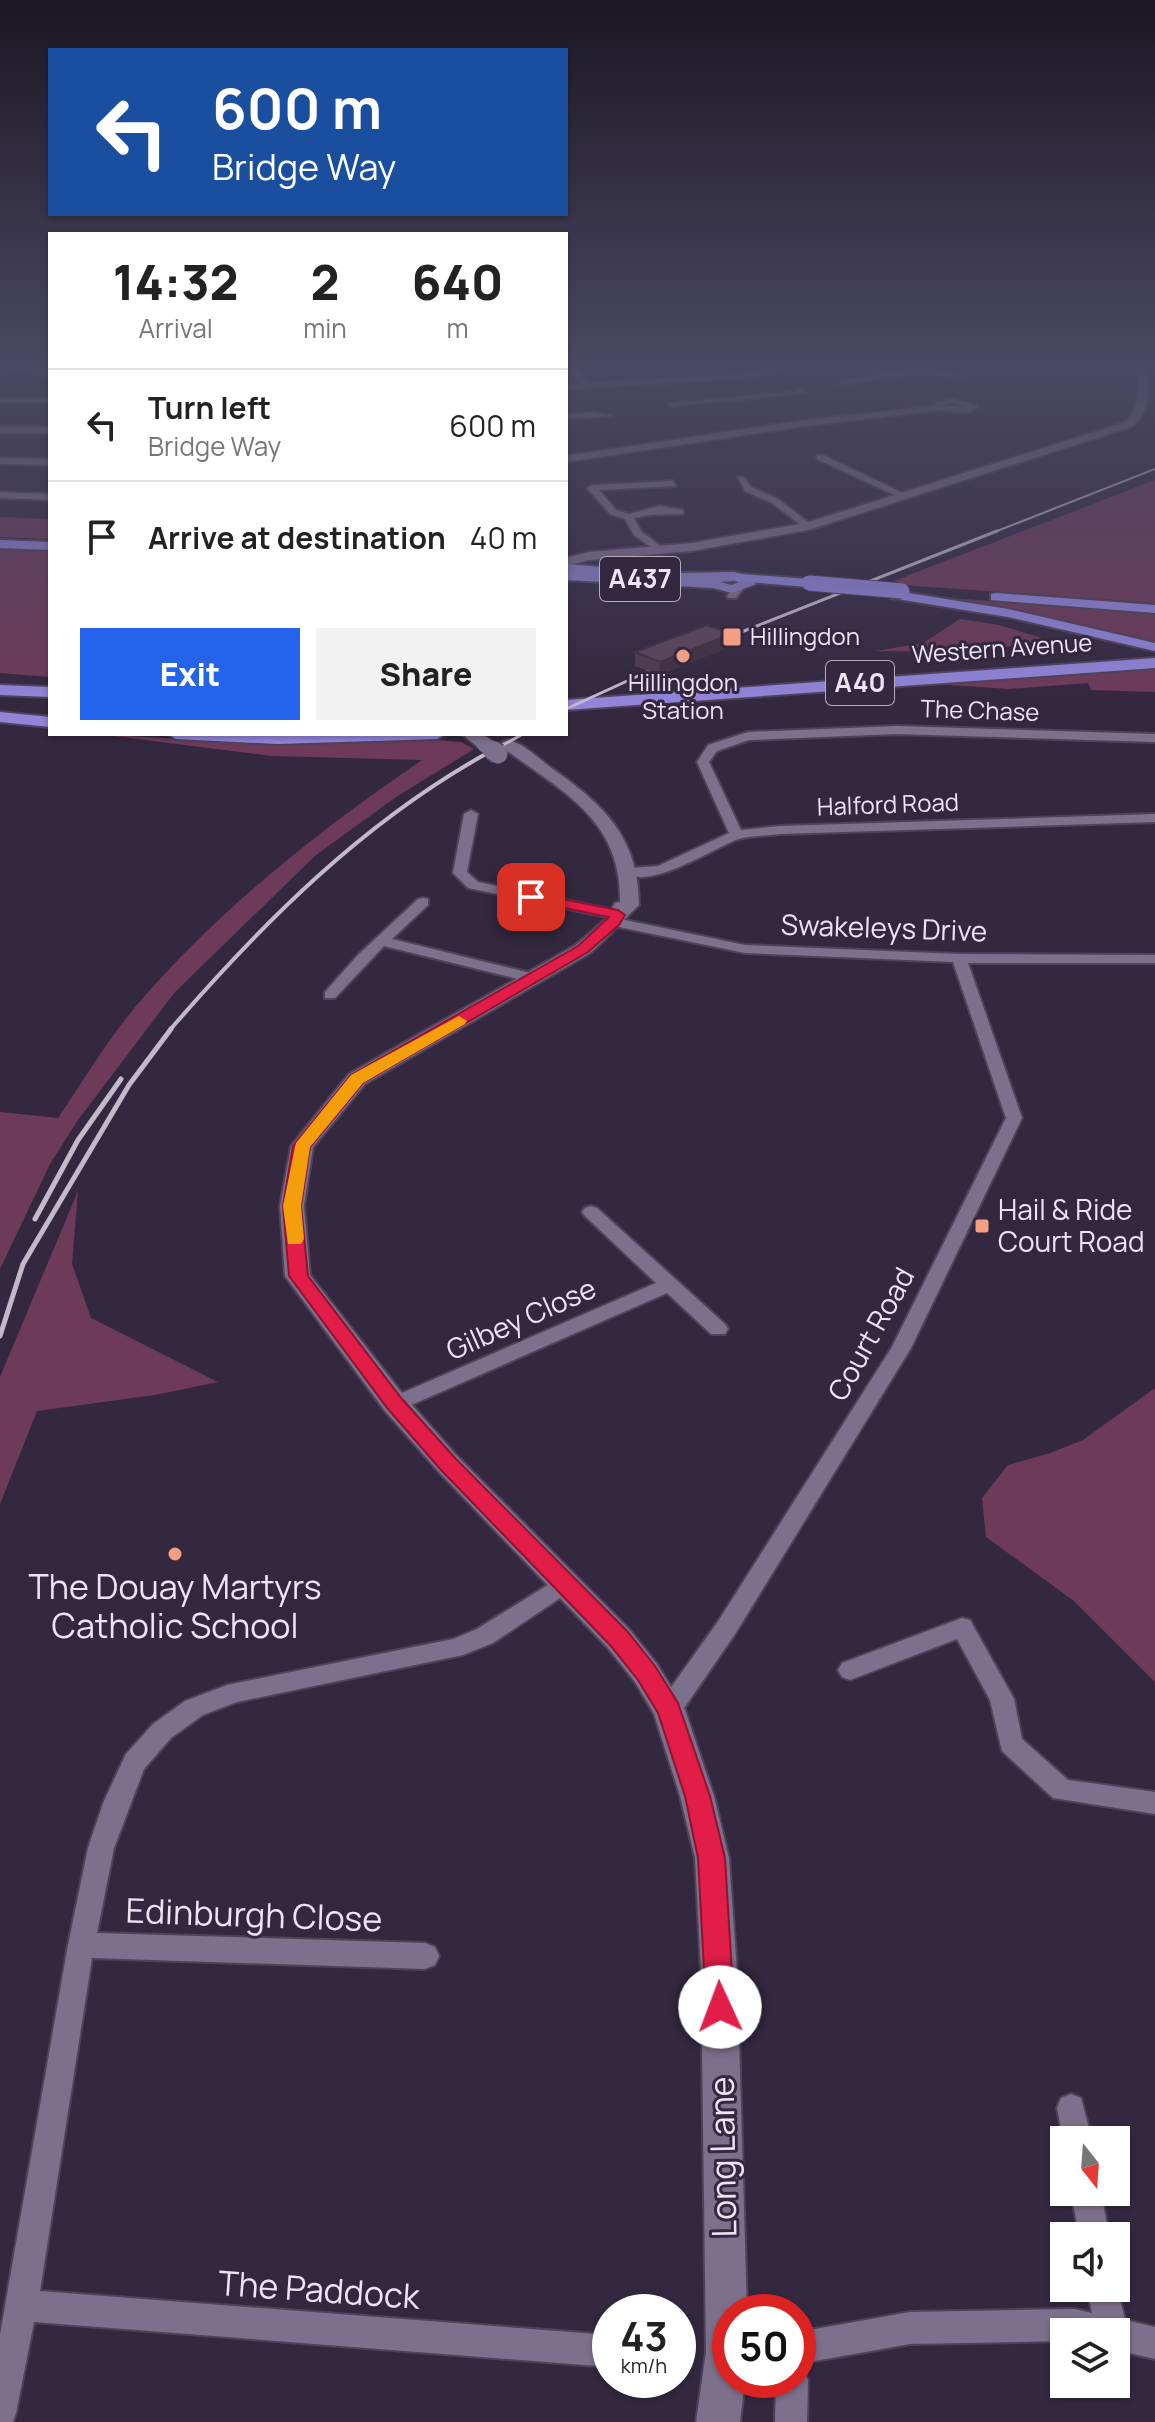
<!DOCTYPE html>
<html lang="en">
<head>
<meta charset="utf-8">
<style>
	:root { --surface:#fff; --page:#f2f2f2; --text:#222; --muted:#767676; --line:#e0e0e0; --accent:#2563eb }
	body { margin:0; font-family:Manrope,sans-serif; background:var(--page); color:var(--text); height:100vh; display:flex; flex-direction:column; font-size:30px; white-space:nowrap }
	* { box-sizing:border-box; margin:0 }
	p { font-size:26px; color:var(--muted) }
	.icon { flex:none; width:44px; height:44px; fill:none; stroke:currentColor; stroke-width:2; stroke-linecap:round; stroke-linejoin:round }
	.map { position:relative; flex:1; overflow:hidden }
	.side { position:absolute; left:48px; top:232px; width:520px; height:504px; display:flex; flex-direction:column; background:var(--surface); border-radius:0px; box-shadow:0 2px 6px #0004 }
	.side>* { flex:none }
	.banner { position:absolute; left:48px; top:48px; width:520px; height:168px; border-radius:0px; box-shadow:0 2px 6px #0004; background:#1a4fa0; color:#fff; overflow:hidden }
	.needle { width:52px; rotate:163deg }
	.buttons { position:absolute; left:1050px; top:2126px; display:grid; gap:16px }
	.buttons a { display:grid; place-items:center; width:80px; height:80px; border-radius:0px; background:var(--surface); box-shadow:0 2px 6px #0004; font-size:40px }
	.speed { position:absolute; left:592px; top:2294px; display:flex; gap:16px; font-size:40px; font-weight:700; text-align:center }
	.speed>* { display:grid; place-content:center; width:104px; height:104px; border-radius:50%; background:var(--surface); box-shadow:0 2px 6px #0004; line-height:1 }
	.speed small { font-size:20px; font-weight:400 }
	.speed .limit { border:12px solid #d22; background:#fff; color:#111 }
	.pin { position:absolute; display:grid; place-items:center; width:68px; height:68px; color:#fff; margin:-34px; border-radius:16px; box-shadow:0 4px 12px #0006 }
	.me { position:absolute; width:88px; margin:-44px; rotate:358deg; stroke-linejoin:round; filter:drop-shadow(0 0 6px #0008) }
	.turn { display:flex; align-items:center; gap:28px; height:168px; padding:0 32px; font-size:36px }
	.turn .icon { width:104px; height:104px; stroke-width:2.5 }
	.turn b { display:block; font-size:56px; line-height:68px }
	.eta { display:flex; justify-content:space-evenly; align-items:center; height:136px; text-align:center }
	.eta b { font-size:48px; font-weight:800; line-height:56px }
	.cta { display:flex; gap:16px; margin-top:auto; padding:16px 32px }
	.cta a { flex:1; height:92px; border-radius:0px; background:var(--accent); color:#fff; font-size:32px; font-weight:800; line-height:92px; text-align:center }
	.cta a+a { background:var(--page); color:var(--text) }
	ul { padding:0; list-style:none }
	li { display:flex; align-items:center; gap:24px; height:112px; padding:0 32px; border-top:2px solid var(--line) }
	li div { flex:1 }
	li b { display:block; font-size:30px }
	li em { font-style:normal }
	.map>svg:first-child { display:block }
	.green { fill:#6e3a5a }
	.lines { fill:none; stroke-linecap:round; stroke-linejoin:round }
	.minor-casing { stroke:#4e4358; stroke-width:4 }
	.tertiary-casing { stroke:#4e4358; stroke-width:4 }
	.secondary-casing { stroke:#4e4358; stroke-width:4 }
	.primary-casing { stroke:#4e4358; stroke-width:4 }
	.trunk-casing { stroke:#4e4358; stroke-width:4 }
	.minor { fill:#7d708c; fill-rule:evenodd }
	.tertiary { fill:#7d708c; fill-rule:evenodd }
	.secondary { fill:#7d708c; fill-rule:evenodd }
	.primary { fill:#8c7fc6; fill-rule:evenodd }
	.trunk { fill:#9184d9; fill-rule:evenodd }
	.rail-far3 { stroke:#c2bacb; stroke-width:2 }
	.rail-far2 { stroke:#c2bacb; stroke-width:3 }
	.rail-far1 { stroke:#c2bacb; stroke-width:4 }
	.rail { stroke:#c2bacb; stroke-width:5 }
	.secondary-bridge-far1-casing { stroke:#4e4358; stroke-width:17; stroke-linecap:butt }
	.secondary-bridge-casing { stroke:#4e4358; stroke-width:22; stroke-linecap:butt }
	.trunk-bridge-casing { stroke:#4e4358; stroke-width:17; stroke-linecap:butt }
	.secondary-bridge-far1 { stroke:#7d708c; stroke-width:15 }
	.secondary-bridge { stroke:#7d708c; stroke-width:19 }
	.trunk-bridge { stroke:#9184d9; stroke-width:15 }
	.wall { fill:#4f3c50 }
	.shaded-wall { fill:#403141 }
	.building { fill:#5c465d; stroke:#403141; stroke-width:2 }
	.route { fill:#e11d48; stroke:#92132f; stroke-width:2 }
	.slow { fill:#f59e0b }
	.poi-dot { fill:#f39f82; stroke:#342840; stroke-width:3 }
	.labels { text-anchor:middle; stroke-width:6; stroke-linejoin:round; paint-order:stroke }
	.far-poi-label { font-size:24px; fill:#ece5f5; stroke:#342840; text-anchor:start }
	.far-street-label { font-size:24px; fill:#ece5f5; stroke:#342840 }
	.shield { fill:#342840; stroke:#b5acbf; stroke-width:2 }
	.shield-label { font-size:26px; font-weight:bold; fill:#ece5f5 }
	.street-label { font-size:28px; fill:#ece5f5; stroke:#342840 }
	.poi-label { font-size:28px; fill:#ece5f5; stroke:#342840; text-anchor:start }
	.near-poi-label { font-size:34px; fill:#ece5f5; stroke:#342840 }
	.near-street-label { font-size:34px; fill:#ece5f5; stroke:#342840 }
</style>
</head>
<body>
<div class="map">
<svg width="1155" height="2422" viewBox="0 0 1155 2422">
	<rect width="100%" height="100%" fill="#342840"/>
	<!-- green -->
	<g class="green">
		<path d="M 1155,480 L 1155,603 L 888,584 L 909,575 Z"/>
		<path d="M 0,517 L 50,519 L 50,539 L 0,537 Z"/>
		<path d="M 0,547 L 50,549 L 50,677 L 0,673 Z"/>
		<path d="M 949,598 L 1155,613 L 1155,642 Z"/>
		<path d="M 960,619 L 999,625 L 1045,639 C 989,653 932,652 875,651 L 923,643 Z"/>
		<path d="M 1155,667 L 1155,692 L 1091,690 L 1088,683 L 1008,689 L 920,683 Z"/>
		<path d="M 98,734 L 275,745 L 438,740 L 461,742 L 474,749 L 396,797 L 316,855 L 175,992 L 78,1120 L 50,1164 L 0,1269 L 0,1112 L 58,1118 C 85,1078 111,1034 143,998 C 224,905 320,830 422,760 L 272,756 Z"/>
		<path d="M 78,1191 L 72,1264 L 91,1318 L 218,1382 L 155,1395 L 37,1411 L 0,1504 L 0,1377 Z"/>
		<path d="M 1155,1388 L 1155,1682 L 1074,1601 L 986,1537 L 982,1498 L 1008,1465 L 1050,1453 L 1083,1440 Z"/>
	</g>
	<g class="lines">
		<defs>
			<g id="minor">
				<path d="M 566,361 L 571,361 L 588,383 L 745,374 C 763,370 782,361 800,361 L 775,373 L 745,378 L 566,389 L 566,385 L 580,384 Z"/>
				<path d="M 862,361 L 871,361 L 889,373 L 916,369 L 969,376 L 965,378 L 916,373 L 839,385 L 842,381 L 881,374 Z"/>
				<path d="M 1029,361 L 1037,361 L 1038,363 L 1034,365 Z"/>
				<path d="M 0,363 L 50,372 L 50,376 L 0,367 Z"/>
				<path d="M 797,388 L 803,388 L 807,393 L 671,406 L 667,404 L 797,391 Z"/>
				<rect x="0" y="398" width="50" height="4"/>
				<path d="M 954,399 L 978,406 L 968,413 L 941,410 L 798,427 L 566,462 L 566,456 L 798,421 L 936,406 L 936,402 ZM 954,403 L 968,407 L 944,405 Z"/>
				<path d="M 594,412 L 612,416 L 566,419 L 566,415 Z"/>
				<rect x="0" y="427" width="50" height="6"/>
				<path d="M 817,455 L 823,455 L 911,497 L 903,499 L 817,459 Z"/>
				<path d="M 0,458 L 50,459 L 50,465 L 0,464 Z"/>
				<path d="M 738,477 L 744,477 L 751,487 L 778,499 L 813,526 L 805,528 L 772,503 L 745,491 Z"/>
				<path d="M 673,481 L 676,486 L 599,490 L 616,510 L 629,514 L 660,506 L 683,510 L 683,514 C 663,515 655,513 634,518 L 641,531 L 664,549 L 664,553 L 660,554 L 634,535 L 625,519 L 610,514 L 587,488 L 592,485 Z"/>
				<path d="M 0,492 L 50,494 L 50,500 L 0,498 Z"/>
				<path d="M 734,587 L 743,589 L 736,598 L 728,598 L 727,596 Z"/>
				<path d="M 897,726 L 1155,734 L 1155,742 L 897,734 L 749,740 L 717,751 L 709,762 L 741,830 L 780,826 L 1155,814 L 1155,822 L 780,834 C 766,836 749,835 736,840 C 710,850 649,891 624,872 L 631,868 L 658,866 L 729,833 L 697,762 L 708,745 L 748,732 Z"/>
				<path d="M 471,810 L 478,814 L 467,872 L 478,882 L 623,912 L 625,915 L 620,919 L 745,945 L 959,954 L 1155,955 L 1155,963 L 968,963 L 1022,1118 L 911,1348 L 735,1634 L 678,1717 L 669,1720 L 660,1717 L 657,1710 L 660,1703 L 719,1620 L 892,1347 L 1006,1118 L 953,962 L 745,953 L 609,925 L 607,922 L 612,918 L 468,888 L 453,873 L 464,814 Z"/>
				<path d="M 423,898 L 428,899 L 428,905 L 392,939 L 539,975 L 539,981 L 534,983 L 384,946 L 335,998 L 325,998 L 325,992 L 358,955 L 418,899 Z"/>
				<path d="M 591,1206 L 597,1208 L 725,1324 L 728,1329 L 725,1334 L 711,1334 L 667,1293 L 402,1409 L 388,1409 L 385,1404 L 388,1399 L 656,1283 L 585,1216 L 582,1212 L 585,1208 Z"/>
				<path d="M 567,1573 L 575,1576 L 578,1582 L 575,1588 L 493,1643 L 463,1655 L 237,1702 L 203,1715 L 171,1738 L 144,1769 L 114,1848 L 97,1933 L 425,1943 L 435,1947 L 439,1956 L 435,1965 L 425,1969 L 92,1958 L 40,2291 L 610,2335 L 610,2367 L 34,2322 L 16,2413 L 13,2422 L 0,2422 L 0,2335 L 68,1945 L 88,1848 L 104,1801 L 126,1754 L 153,1724 L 185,1701 L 227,1685 L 453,1639 L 477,1629 Z"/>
				<path d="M 962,1618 L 970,1620 L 1014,1699 L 1022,1739 L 1068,1780 L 1155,1792 L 1155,1814 L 1053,1798 L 1002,1751 L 990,1700 L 957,1639 L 850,1680 L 842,1677 L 838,1670 L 842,1663 Z"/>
				<path d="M 1071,2094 L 1081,2098 L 1092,2140 L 1064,2140 L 1064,2144 L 1057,2108 L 1061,2098 Z"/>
				<path d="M 1071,2192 L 1101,2192 L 1109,2236 L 1079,2236 Z"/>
				<path d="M 1116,2282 L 1125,2320 L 1155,2327 L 1155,2359 L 1116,2350 L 1116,2332 L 1064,2332 L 1064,2341 L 910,2344 L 798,2364 L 798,2332 L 910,2312 L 1074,2309 L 1092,2313 L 1087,2288 L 1116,2288 Z"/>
				<path d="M 798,2366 L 803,2369 L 808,2380 L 807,2422 L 775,2422 L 776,2380 L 798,2380 Z"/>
			</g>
			<path id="tertiary" d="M 1138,361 L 1148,361 C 1145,387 1155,409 1131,427 L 808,530 L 692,551 L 589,560 L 566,566 L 566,558 L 589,552 L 692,543 L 806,523 L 1123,423 C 1145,407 1135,385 1138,361 Z"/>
			<g id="secondary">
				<path d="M 462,734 L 481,734 L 492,744 L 490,747 L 478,747 Z"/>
				<path d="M 509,740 C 524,744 538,758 550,767 C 603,804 639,837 639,905 C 623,920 608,938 590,953 L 365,1084 L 313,1147 L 304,1206 L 310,1275 L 405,1397 L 458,1457 L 629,1629 L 657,1664 L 685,1710 L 714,1796 L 729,1858 L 737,1971 L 747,2312 L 730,2312 L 730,2380 L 745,2380 L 740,2422 L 696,2422 L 706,2352 L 701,1971 L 695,1858 L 680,1796 L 654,1714 L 635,1682 L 607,1647 L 438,1471 L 385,1411 L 285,1276 L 280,1206 L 291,1146 L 349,1074 L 576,945 L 606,919 L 615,903 L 620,902 C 622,820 562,791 503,748 L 501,745 L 503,742 Z"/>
			</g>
			<path id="primary" d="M 566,564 L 678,573 L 734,572 L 747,575 L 756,584 L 732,593 L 713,588 L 566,580 ZM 734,581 L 739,582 L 732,585 L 720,582 Z"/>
			<g id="trunk">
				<path d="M 0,540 L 50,542 L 50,550 L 0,548 Z"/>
				<path d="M 741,574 L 809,579 L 816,583 L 809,587 L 736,581 L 734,578 Z"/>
				<path d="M 896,591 L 1008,609 L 1155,643 L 1155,651 L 1008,617 L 891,598 L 891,592 Z"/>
				<path d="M 996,593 L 1155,605 L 1155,613 L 991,600 L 991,594 Z"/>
				<path d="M 1155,658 L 1155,668 L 566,710 L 566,700 Z"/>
				<path d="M 0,685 L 50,687 L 50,697 L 0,695 Z"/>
				<path d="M 0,712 L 50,717 L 50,727 L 0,722 Z"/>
				<path d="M 168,734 L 445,734 L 437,739 L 277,744 L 176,739 Z"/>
			</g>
		</defs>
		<!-- minor casing -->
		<use href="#minor" class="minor-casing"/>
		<!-- tertiary casing -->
		<use href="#tertiary" class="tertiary-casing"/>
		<!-- secondary casing -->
		<use href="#secondary" class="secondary-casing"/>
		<!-- primary casing -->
		<use href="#primary" class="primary-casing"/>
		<!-- trunk casing -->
		<use href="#trunk" class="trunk-casing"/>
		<!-- minor -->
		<use href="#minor" class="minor"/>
		<!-- tertiary -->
		<use href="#tertiary" class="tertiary"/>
		<!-- secondary -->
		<use href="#secondary" class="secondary"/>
		<!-- primary -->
		<use href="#primary" class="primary"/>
		<!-- trunk -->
		<use href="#trunk" class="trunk"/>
		<!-- rail-far3 -->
		<path class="rail-far3" d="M 992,533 L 1155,469"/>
		<!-- rail-far2 -->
		<g class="rail-far2">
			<path d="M 716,642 L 997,531"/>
			<path d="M 566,709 L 649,671"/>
			<path d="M 490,752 L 523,734"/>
		</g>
		<!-- rail-far1 -->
		<path class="rail-far1" d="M 169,1031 C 263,922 366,819 493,750"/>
		<!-- rail -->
		<g class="rail">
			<path d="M 35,1219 L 78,1140 L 121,1079"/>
			<path d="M 0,1336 L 23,1264 L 129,1085 L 171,1029"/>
		</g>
		<defs>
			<path id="secondary-bridge-far1" d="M 484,744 L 495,752"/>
			<path id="secondary-bridge" d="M 492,750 L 498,754"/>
			<path id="trunk-bridge" d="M 809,583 L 902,591"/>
		</defs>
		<!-- secondary-bridge-far1 casing -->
		<use href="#secondary-bridge-far1" class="secondary-bridge-far1-casing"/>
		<!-- secondary-bridge casing -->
		<use href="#secondary-bridge" class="secondary-bridge-casing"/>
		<!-- trunk-bridge casing -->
		<use href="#trunk-bridge" class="trunk-bridge-casing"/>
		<!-- secondary-bridge-far1 -->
		<use href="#secondary-bridge-far1" class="secondary-bridge-far1"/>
		<!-- secondary-bridge -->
		<use href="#secondary-bridge" class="secondary-bridge"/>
		<!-- trunk-bridge -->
		<use href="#trunk-bridge" class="trunk-bridge"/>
	</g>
	<!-- wall -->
	<path class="wall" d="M 731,634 L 730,647 L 659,675 L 635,666 L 635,652 Z"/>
	<!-- shaded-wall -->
	<path class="shaded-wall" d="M 731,634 L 730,647 L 659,675 L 660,662 Z"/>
	<!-- building -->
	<path class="building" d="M 707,625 L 731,634 L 660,662 L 635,652 Z"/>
	<!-- sky -->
	<linearGradient id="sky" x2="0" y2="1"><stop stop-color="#1d1623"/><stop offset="0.52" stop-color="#4a4864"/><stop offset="1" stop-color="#4a4864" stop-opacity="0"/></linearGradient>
	<rect width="1155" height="700" fill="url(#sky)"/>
	<!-- route -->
	<path class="route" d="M 531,893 L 618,910 L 625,915 L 619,925 L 588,952 L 363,1083 L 310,1147 L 301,1206 L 308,1276 L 402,1399 L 456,1459 L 627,1631 L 655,1666 L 678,1703 L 710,1796 L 725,1858 L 734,2007 L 730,2016 L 720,2020 L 710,2016 L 706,2007 L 698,1858 L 685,1796 L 658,1713 L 638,1680 L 610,1645 L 441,1470 L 388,1409 L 289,1276 L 283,1206 L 293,1146 L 351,1075 L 578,946 L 609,917 L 526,900 L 524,897 Z"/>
	<!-- slow -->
	<path class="slow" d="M 459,1016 L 467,1021 L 465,1024 L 363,1083 L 310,1147 L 301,1206 L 304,1239 L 301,1244 L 288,1244 L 283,1206 L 296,1143 L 351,1075 Z"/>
	<!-- markers -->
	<g class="poi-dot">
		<rect x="722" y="627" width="20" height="20" rx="4"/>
		<circle cx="683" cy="656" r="8"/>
		<rect x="974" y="1218" width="16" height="16" rx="4"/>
		<circle cx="175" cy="1554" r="8"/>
	</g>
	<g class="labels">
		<!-- far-poi labels -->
		<g class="far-poi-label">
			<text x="750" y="645">Hillingdon</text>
			<text x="683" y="691" text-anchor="middle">Hillingdon<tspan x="683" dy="28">Station</tspan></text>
		</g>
		<!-- far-street labels -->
		<g class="far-street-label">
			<text transform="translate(1002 649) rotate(-4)" y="8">Western Avenue</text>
			<text transform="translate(980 711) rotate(2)" y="8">The Chase</text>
			<text transform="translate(888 805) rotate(-2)" y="8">Halford Road</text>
		</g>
		<!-- shield labels -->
		<g class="shield">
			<rect x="600" y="557" width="80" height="44" rx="6"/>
			<rect x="826" y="661" width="68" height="44" rx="6"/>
		</g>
		<g class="shield-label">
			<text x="640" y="588">A437</text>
			<text x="860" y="692">A40</text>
		</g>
		<!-- street labels -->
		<g class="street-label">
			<text transform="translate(884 928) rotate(2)" y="10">Swakeleys Drive</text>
			<text transform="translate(521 1319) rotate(-24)" y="10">Gilbey Close</text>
			<text transform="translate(871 1334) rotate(-61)" y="10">Court Road</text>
		</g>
		<!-- poi labels -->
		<g class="poi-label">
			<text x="998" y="1220">Hail &amp; Ride<tspan x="998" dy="32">Court Road</tspan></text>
		</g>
		<!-- near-poi labels -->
		<g class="near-poi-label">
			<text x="175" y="1599">The Douay Martyrs<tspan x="175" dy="39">Catholic School</tspan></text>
		</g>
		<!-- near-street labels -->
		<g class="near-street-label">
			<text transform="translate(254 1915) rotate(2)" y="12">Edinburgh Close</text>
			<text transform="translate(723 2157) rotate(-91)" y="12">Long Lane</text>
			<text transform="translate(319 2290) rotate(4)" y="12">The Paddock</text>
		</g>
	</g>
</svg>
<div class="buttons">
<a><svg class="needle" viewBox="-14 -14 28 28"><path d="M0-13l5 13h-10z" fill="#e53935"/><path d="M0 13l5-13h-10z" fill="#767676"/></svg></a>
<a><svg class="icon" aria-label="sound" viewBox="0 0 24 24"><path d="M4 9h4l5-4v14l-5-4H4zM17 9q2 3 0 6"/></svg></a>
<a><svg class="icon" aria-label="layers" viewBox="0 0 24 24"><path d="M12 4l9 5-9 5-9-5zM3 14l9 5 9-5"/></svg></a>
</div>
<div class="speed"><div>43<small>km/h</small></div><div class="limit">50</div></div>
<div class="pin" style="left:531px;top:897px;background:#d93025"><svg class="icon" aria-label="arrive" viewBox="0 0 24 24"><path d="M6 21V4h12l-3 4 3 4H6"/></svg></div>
<svg class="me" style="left:720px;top:2007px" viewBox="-20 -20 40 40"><circle r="19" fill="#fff"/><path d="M0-13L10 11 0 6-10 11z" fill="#e11d48"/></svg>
<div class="banner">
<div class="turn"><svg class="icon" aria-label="left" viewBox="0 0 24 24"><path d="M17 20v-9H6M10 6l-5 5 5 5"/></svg><div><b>600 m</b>Bridge Way</div></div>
</div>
<section class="side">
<div class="eta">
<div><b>14:32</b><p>Arrival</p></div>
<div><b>2</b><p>min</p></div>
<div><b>640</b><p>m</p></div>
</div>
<ul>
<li><svg class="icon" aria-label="left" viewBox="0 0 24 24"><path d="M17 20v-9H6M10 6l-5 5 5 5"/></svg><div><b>Turn left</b><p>Bridge Way</p></div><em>600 m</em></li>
<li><svg class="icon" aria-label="arrive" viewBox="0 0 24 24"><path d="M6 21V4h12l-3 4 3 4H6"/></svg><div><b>Arrive at destination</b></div><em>40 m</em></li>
</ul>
<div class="cta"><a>Exit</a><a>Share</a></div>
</section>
</div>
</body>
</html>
